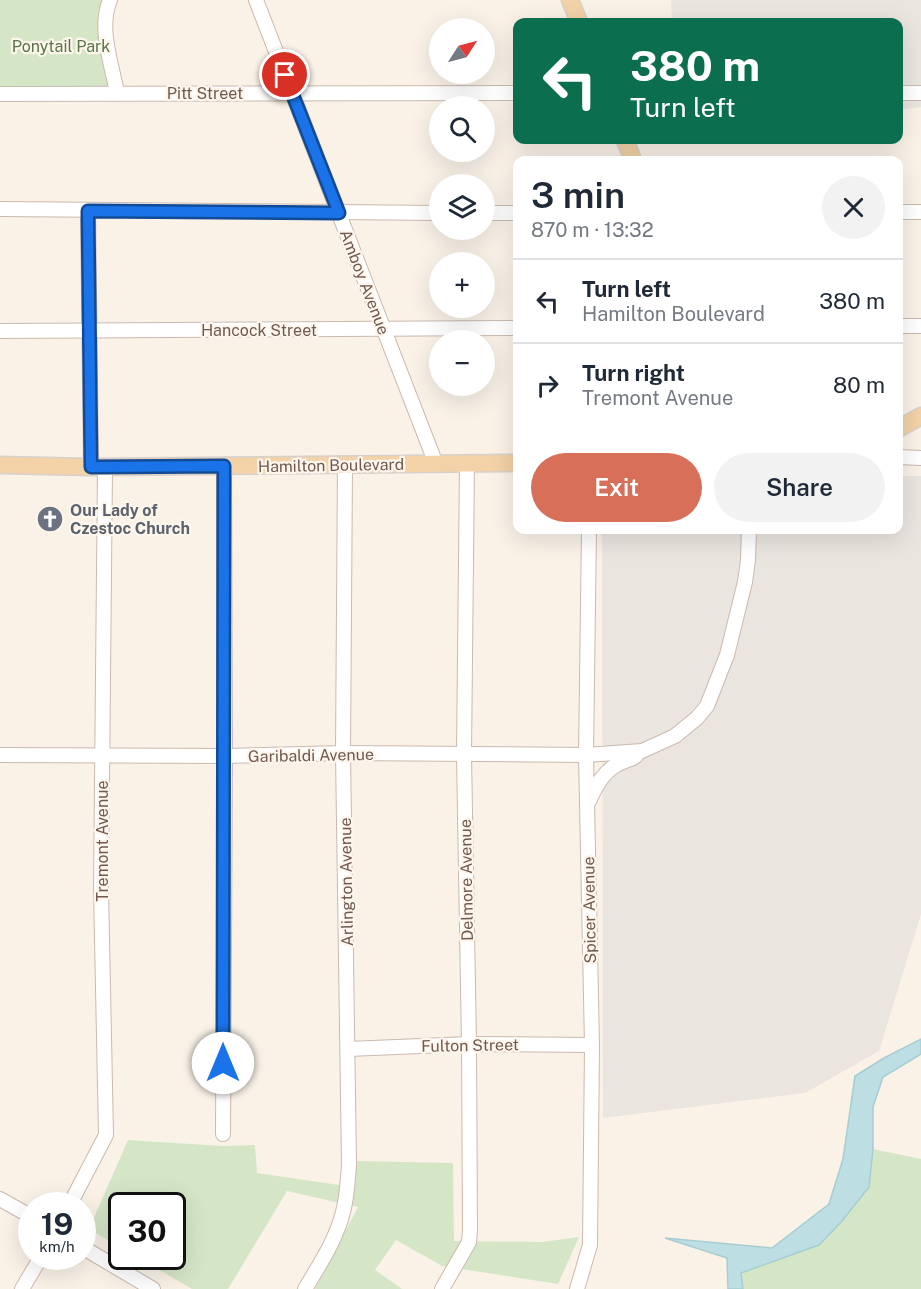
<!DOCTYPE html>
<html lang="en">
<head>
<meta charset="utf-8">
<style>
	:root { --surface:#fff; --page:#f2f2f3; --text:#1f2937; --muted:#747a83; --line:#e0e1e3; --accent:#d76f59 }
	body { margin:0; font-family:"Public Sans",sans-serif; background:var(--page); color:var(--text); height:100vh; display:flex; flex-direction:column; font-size:22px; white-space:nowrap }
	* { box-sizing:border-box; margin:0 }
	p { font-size:20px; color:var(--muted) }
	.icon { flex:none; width:33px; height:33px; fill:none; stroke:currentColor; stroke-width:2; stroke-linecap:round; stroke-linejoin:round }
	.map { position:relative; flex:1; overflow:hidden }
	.sheet { position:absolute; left:513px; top:156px; width:390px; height:378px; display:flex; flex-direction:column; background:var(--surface); border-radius:12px; box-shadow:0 6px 24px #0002 }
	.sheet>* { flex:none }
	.hud { position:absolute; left:513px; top:18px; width:390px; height:126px; border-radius:12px; box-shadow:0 6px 24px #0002; background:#0b6e4f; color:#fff; overflow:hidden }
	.needle { width:39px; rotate:54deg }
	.controls { position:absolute; left:429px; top:18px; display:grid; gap:12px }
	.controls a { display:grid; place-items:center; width:66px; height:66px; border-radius:50%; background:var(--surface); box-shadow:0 6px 24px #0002; font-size:30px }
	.speed { position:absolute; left:18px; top:1192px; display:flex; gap:12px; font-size:30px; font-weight:700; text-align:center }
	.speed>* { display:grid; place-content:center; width:78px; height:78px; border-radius:50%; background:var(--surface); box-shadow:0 6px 24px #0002; line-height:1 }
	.speed small { font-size:15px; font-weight:400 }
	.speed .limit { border:3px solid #111; border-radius:9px; background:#fff; color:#111 }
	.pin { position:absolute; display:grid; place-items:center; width:51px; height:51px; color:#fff; margin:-26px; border:3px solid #fff; border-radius:50%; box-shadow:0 2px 6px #0007 }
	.me { position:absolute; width:66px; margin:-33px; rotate:0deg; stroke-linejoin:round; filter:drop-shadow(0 0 4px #0008) }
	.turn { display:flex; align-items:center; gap:21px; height:126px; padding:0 18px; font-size:27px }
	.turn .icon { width:78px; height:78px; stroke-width:2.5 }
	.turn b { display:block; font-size:42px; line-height:51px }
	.round { display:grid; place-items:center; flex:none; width:63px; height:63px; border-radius:32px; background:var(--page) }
	.overview { display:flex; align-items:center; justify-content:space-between; height:102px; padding:0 18px }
	h1 { font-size:36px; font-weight:600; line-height:45px }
	.action { display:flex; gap:12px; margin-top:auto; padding:12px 18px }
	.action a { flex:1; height:69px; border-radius:36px; background:var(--accent); color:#fff; font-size:24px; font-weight:600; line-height:69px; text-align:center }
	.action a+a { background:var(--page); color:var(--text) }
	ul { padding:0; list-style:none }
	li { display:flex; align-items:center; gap:18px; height:84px; padding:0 18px; border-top:2px solid var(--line) }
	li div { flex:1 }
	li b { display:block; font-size:22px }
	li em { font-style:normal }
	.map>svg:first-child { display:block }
	.industrial { fill:#ebe5e0 }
	.green { fill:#d5e6c7 }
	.water { fill:#bddee2; stroke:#a5ced2; stroke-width:1.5 }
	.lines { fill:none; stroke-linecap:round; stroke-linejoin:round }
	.minor-casing { stroke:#cbb9ae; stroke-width:16 }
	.major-casing { stroke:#d7d1cd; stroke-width:19 }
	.minor { stroke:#fff; stroke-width:14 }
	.major { stroke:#f2d2a6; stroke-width:16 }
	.route-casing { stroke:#114b97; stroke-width:15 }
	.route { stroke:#1a73e8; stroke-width:10 }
	.labels { text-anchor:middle; stroke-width:4.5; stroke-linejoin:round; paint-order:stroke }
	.park-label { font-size:16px; fill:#577647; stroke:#fdf6ed }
	.street-label { font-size:16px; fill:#71594e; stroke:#fdf6ed }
	.worship-label { font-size:16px; font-weight:bold; fill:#5b616d; stroke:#fdf6ed; text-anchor:start }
</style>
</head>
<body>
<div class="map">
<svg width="921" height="1289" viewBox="0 0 921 1289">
	<rect width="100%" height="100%" fill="#faf2e7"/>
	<!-- industrial -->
	<g class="industrial">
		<path d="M 671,0 L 921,0 L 921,107 L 899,110 L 898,22 L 672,22 Z"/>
		<path d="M 899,476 L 921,476 L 921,914 L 879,1051 L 805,1093 L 603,1118 L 602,530 L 898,530 Z"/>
	</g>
	<!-- green -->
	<g class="green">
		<path d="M 0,0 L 115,0 L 105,12 L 122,91 L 0,92 Z"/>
		<path d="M 128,1140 L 223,1146 L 255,1145 L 257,1173 L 339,1185 L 357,1161 L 453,1163 L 454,1241 L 542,1242 L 579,1237 L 558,1284 L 442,1266 L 396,1240 L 375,1270 L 402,1289 L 315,1289 L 358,1207 L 287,1191 L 228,1289 L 192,1289 L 137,1257 L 172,1257 L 172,1206 L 122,1206 L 121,1248 L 89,1229 Z"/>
		<path d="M 873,1149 L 921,1159 L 921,1289 L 743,1289 L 741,1273 L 819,1245 L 842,1220 L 869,1187 Z"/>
	</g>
	<!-- water -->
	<path class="water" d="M 921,1039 L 921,1054 L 883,1077 L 873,1107 L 873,1149 L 869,1187 L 842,1221 L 819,1245 L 741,1273 L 743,1289 L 728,1289 L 727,1258 L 665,1238 L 772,1248 L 829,1204 L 843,1159 L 855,1076 L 884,1058 Z"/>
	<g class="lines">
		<defs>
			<g id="minor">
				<path d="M 110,0 C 98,29 112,64 117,93"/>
				<path d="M 256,0 L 436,464"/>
				<path d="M 898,93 L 921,93"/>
				<path d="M 0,94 L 518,93"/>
				<path d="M 0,209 L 440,213"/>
				<path d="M 88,211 L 91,467"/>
				<path d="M 898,212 L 921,212"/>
				<path d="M 484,213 L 518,213"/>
				<path d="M 898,326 L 921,326"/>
				<path d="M 0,331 L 518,328"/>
				<path d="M 898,457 L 921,458"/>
				<path d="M 0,755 L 225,756 L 343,753 L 586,755 L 642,751 L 675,736 L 697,718 L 707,706 L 727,655 L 745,582 L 748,560 L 749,530"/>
				<path d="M 589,801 C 596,786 603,772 618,764 C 624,761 630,760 636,756"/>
				<path d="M 348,1049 L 469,1044 L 592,1045"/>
				<path d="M 223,1134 L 225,756 L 224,466"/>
				<path d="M 0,1199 L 32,1217"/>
				<path d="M 69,1206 L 106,1135 L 101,889 L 105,467"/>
				<path d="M 82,1247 L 153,1289"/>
				<path d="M 22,1289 L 41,1257"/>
				<path d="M 305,1289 C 320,1264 336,1240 343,1212 C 347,1197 348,1180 349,1164 L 343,753 L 345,465"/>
				<path d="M 442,1289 L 469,1242 L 470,1230 L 469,1044 L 464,755 L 467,463"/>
				<path d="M 577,1289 L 590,1245 L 592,1045 L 586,755 L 589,530"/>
			</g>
			<g id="major">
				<path d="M 570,0 L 579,22"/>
				<path d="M 625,140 L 633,160"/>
				<path d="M 898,429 L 921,416"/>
				<path d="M 0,465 L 91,467 L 518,463"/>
			</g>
		</defs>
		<!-- minor casing -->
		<use href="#minor" class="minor-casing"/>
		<!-- major casing -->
		<use href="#major" class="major-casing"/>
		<!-- minor -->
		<use href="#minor" class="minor"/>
		<!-- major -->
		<use href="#major" class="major"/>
	</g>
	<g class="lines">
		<defs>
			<path id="route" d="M 223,1063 L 224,466 L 91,467 L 88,211 L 339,213 L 285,75"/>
		</defs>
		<!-- route casing -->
		<use href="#route" class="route-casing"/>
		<!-- route -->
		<use href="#route" class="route"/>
	</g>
	<!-- icons -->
	<defs>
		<symbol id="church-disc" viewBox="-11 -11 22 22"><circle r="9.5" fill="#6b7280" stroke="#fdf6ed"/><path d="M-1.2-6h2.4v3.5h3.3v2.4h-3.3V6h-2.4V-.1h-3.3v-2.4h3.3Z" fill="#fff"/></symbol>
	</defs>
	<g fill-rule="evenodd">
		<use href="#church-disc" x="35" y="504" width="30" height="30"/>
	</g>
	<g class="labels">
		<!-- park labels -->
		<g class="park-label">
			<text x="61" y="52">Ponytail Park</text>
		</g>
		<!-- street labels -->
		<g class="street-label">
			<text x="205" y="99">Pitt Street</text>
			<text transform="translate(365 282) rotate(69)" y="6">Amboy Avenue</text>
			<text x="259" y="336">Hancock Street</text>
			<text transform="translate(331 465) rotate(-1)" y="6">Hamilton Boulevard</text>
			<text transform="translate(311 755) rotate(-1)" y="6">Garibaldi Avenue</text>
			<text transform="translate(102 841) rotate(-90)" y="6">Tremont Avenue</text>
			<text transform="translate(466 880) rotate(-91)" y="6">Delmore Avenue</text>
			<text transform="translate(346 882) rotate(-91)" y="6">Arlington Avenue</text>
			<text transform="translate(589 910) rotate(-91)" y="6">Spicer Avenue</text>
			<text transform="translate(470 1045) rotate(-1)" y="6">Fulton Street</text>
		</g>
		<!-- worship labels -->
		<g class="worship-label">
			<text x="70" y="516">Our Lady of<tspan x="70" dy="18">Czestoc Church</tspan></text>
		</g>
	</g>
</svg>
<div class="controls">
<a><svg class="needle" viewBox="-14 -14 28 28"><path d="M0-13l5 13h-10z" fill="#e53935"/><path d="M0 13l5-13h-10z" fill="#747a83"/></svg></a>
<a><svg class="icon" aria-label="search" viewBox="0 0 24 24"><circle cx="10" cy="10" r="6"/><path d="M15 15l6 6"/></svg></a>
<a><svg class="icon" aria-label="layers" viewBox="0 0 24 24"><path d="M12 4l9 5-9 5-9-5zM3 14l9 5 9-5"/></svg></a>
<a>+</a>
<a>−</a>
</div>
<div class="speed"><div>19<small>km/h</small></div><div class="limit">30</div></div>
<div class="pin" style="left:285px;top:75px;background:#d93025"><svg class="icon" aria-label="arrive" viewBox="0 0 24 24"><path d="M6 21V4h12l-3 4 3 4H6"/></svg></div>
<svg class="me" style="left:223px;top:1063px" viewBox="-20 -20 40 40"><circle r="19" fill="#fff"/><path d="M0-13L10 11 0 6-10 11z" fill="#1a73e8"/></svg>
<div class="hud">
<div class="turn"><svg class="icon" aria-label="left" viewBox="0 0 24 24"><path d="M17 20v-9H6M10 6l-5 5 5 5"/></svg><div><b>380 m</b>Turn left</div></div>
</div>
<section class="sheet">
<div class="overview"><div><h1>3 min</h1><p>870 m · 13:32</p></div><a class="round"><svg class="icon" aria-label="close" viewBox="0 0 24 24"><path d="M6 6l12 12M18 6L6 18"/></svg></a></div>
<ul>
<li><svg class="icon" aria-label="left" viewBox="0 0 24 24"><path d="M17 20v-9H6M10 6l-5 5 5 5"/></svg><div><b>Turn left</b><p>Hamilton Boulevard</p></div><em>380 m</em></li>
<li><svg class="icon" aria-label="right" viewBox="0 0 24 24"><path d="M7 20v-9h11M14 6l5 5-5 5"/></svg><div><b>Turn right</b><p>Tremont Avenue</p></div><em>80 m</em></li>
</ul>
<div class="action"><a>Exit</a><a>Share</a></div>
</section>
</div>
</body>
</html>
